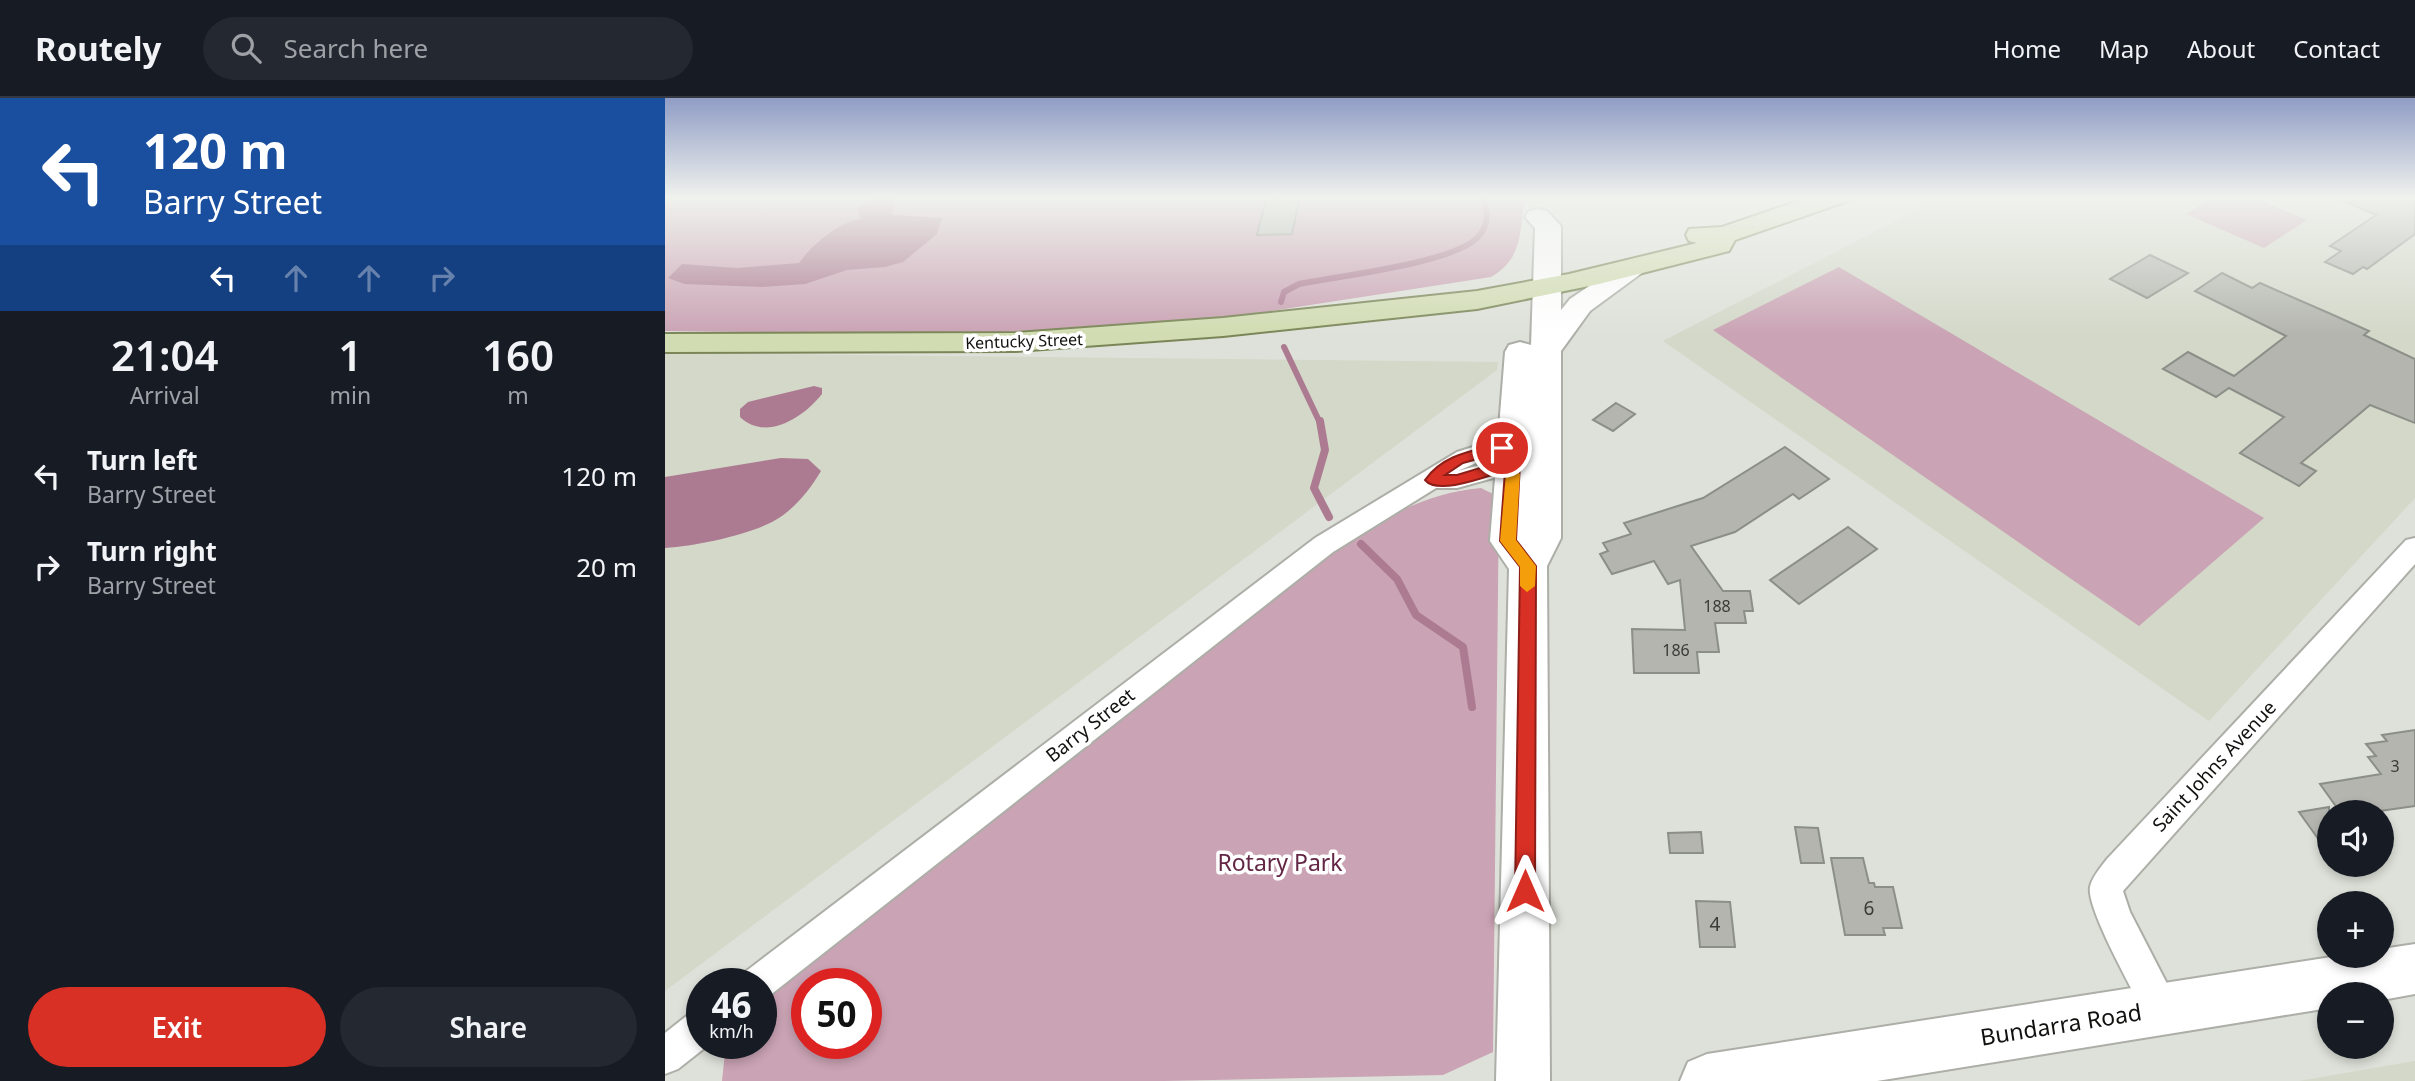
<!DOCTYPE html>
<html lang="en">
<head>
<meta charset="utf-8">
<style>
	:root { --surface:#171b24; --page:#242831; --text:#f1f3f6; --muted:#9ea1a6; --line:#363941; --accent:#d93025 }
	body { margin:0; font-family:"Noto Sans",sans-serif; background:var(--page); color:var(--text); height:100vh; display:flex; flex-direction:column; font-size:26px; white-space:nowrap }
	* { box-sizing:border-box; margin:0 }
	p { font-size:23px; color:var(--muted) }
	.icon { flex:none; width:38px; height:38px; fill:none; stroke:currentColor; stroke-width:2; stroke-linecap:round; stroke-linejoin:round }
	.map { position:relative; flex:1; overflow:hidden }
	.details { display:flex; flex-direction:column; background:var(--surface); width:665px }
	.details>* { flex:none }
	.top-card { background:#1a4fa0; color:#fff; overflow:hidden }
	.fabs { position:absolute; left:1652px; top:702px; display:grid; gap:14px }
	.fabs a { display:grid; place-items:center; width:77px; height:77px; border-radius:50%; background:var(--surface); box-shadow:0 4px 10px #0003; font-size:35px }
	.speed { position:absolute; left:21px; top:870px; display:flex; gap:14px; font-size:35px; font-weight:700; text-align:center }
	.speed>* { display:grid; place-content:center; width:91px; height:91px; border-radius:50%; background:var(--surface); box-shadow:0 4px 10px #0003; line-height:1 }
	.speed small { font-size:18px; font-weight:400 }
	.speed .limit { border:10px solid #d22; background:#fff; color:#111 }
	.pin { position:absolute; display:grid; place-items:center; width:60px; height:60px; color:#fff; margin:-30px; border:4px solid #fff; border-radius:50%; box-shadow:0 2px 7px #0007 }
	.me { position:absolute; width:77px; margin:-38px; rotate:0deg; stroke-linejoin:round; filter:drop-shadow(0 0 5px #0008) }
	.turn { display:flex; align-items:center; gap:24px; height:147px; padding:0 28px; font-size:32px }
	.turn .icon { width:91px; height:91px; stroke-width:2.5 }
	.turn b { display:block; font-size:49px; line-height:60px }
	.lanes { display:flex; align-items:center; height:66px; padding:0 28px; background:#0003; justify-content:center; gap:35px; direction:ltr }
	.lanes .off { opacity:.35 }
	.eta { display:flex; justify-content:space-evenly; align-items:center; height:119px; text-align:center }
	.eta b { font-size:42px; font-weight:600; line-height:49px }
	.action { display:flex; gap:14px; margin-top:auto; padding:14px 28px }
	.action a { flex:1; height:80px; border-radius:42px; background:var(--accent); color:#fff; font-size:28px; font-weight:600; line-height:80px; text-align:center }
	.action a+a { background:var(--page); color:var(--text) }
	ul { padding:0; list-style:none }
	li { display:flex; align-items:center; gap:21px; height:91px; padding:0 28px }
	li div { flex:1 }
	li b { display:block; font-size:26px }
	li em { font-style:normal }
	header { display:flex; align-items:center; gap:42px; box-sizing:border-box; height:98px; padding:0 35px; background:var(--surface); border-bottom:2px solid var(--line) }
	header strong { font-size:33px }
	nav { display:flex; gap:38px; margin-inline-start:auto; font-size:24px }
	.search { width:490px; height:63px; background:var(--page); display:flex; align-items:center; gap:18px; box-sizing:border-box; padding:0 24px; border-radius:38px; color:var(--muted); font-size:26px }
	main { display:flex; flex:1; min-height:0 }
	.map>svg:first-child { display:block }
	.built { fill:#d3d8c9 }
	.green { fill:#caa3b4; fill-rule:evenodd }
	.water { fill:#ac7b91 }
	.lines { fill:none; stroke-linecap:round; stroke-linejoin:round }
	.stream-far1 { stroke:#ac7b91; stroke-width:6 }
	.stream { stroke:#ac7b91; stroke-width:8 }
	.building { fill:#b3b5ae; stroke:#8c8e88; stroke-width:2 }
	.street-casing { stroke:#acaea7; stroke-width:4 }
	.secondary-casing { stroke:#acaea7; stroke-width:4 }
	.primary-casing { stroke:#7a8657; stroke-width:4 }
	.street { fill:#fff; fill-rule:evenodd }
	.secondary { fill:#fff; fill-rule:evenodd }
	.primary { fill:#d1dcb2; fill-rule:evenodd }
	.route { fill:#d93025; stroke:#8d1f18; stroke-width:2 }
	.slow { fill:#f59e0b }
	.labels { text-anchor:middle; stroke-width:7; stroke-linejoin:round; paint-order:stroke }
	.far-street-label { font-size:16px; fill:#11120f; stroke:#fff }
	.number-label { font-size:16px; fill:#3a3b37 }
	.street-label { font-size:19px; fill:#11120f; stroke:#fff }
	.near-number-label { font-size:19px; fill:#3a3b37 }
	.near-park-label { font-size:23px; fill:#632645; stroke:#fff }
	.near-street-label { font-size:23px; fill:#11120f; stroke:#fff }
</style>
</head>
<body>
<header>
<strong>Routely</strong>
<div class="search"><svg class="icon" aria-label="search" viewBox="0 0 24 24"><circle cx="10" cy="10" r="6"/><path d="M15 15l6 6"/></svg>Search here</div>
<nav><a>Home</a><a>Map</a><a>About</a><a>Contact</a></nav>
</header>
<main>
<section class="details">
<div class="top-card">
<div class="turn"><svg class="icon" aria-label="left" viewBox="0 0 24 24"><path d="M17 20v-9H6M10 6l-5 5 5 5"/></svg><div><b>120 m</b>Barry Street</div></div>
<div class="lanes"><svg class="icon" aria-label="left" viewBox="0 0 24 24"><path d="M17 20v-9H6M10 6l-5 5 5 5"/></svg><svg class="icon off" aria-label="ahead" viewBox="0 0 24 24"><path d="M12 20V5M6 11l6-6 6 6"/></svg><svg class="icon off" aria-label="ahead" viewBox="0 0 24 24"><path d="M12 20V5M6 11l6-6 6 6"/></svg><svg class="icon off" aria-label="right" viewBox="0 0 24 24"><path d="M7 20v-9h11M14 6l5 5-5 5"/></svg></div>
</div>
<div class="eta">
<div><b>21:04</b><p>Arrival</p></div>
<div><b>1</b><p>min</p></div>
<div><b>160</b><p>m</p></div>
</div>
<ul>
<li><svg class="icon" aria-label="left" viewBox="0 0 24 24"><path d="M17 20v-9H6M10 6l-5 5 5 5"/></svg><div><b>Turn left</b><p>Barry Street</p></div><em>120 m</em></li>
<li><svg class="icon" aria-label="right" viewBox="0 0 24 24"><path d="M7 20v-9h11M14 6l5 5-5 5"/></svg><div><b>Turn right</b><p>Barry Street</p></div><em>20 m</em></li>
</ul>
<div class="action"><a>Exit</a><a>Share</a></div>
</section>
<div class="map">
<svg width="1750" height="983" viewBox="0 0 1750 983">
	<rect width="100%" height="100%" fill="#dee1d9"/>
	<!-- built -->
	<g class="built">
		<path d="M 1277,99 L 1750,99 L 1750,400 L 1544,623 L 998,243 Z"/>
		<path d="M 0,255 L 833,264 L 832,272 L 0,893 Z"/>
		<path d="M 1750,963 L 1750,983 L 1634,983 Z"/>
	</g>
	<!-- green -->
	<g class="green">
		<path d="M 0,99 L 860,99 C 854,133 859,160 826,179 L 549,222 L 338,237 L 0,233 Z"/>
		<path d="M 1548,99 L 1587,99 L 1642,122 L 1599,150 L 1521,116 Z"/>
		<path d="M 1174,169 L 1599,420 L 1474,528 L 1048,232 Z"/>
		<path d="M 816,390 L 834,399 L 828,954 L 778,977 L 499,983 L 57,983 L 61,945 L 96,945 L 96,901 L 663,454 C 712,424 757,395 816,390 ZM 142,886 L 201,886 L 201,945 L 142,945 Z"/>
	</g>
	<!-- water -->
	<g class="water">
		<path d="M 225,99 L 230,103 L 227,117 L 277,120 L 272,136 L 238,164 L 220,169 L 182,172 L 140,186 L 97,189 L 20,186 L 3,180 L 17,166 L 72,170 L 134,165 C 147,147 173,124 196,121 L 192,111 L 204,101 Z"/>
		<path d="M 149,288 L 157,290 L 157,296 C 139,319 101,344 75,319 L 75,311 L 83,304 Z"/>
		<path d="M 116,360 L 143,361 L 156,373 C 144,393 128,413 107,424 C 80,438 30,448 0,450 L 0,379 Z"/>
	</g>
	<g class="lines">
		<!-- stream-far1 -->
		<g class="stream-far1">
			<path d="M 616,204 L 619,194 L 634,186 C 674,178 787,165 812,140 C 824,128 823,114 819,99"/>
			<path d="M 619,249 L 655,325"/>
		</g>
		<!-- stream -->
		<g class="stream">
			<path d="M 655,323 L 660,352 L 649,390 L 664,419"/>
			<path d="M 696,446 L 732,481 L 751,517 L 798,549 L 807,609"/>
		</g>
	</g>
	<!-- building -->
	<g class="building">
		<path d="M 1670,99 L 1750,99 L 1750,136 L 1702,171 L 1698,169 L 1688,176 L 1660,164 L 1676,153 L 1665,148 L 1711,117 Z"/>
		<path d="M 601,101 L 634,103 L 627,136 L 592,137 Z"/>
		<path d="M 1485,157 L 1523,175 L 1482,200 L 1445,181 Z"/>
		<path d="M 1557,175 L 1587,190 L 1595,185 L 1666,216 L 1704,233 L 1699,237 L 1750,261 L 1750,325 L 1705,307 L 1636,365 L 1651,373 L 1634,388 L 1575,355 L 1619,319 L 1564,290 L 1551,299 L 1498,271 L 1523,254 L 1569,278 L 1621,238 L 1530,193 Z"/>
		<path d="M 951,305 L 970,316 L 948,333 L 928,322 Z"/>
		<path d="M 1120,349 L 1164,381 L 1134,401 L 1128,396 L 1070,434 L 1026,448 L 1058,493 L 1085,493 L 1088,513 L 1079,513 L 1081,525 L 1050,525 L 1054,554 L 1032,554 L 1034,575 L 969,575 L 967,531 L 1020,532 L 1015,482 L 1003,486 L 989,463 L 947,476 L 935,456 L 943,453 L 938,445 L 966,436 L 959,425 L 1038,400 Z"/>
		<path d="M 1183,429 L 1212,451 L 1134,506 L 1105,482 Z"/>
		<path d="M 1750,632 L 1750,708 L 1708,714 L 1675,714 L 1655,686 L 1716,676 L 1703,659 L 1711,658 L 1701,646 L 1722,643 L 1717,637 Z"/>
		<path d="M 1664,709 L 1664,756 L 1634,714 Z"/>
		<path d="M 1130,729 L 1153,730 L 1159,765 L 1136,765 Z"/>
		<path d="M 1036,734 L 1038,755 L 1005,755 L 1003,735 Z"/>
		<path d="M 1166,760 L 1198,760 L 1204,785 L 1209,785 L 1210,789 L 1228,789 L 1237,830 L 1218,830 L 1220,837 L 1180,837 Z"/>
		<path d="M 1031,803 L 1065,804 L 1070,849 L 1035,849 Z"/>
	</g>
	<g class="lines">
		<defs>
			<g id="street">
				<path d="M 868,337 L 876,339 L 879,345 L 876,351 L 820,361 L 793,373 L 864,354 L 872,356 L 876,362 L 872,368 L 792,390 L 771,390 L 668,454 L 104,898 L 96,902 L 96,886 L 75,886 L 80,874 L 650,440 L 792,354 L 827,343 Z"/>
				<path d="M 1750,440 L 1750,466 L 1458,793 L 1465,814 L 1515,911 L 1510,924 L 1497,929 L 1484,924 C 1472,900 1421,811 1425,789 C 1427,779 1436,769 1442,761 L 1741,442 Z"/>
				<path d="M 37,911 L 37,945 L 46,945 L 13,971 L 0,976 L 0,935 L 24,916 Z"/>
			</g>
			<g id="secondary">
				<path d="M 873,111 L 882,113 L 896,128 L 896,212 L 905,201 L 961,163 L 971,161 L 981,163 L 985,169 L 925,213 L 896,253 L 896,440 L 882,468 L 885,983 L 831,983 L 844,471 L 825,443 L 840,254 L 844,247 L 855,244 L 866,247 L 870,130 L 860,119 L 864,113 Z"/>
				<path d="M 1750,846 L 1750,896 L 1717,902 L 1717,896 L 1664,896 L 1664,910 L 1212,983 L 1015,983 L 1023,964 L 1042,956 L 1673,858 L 1717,858 L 1717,851 Z"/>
			</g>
			<path id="primary" d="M 1145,99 L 1184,99 L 1180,104 L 1070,142 L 1064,153 L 934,186 L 812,211 L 558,238 L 351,253 L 0,254 L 0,236 L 351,235 L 558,220 L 812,193 L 904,176 L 1032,145 L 1024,143 L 1021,137 L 1024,131 L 1057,129 Z"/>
		</defs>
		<!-- street casing -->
		<use href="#street" class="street-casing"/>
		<!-- secondary casing -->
		<use href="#secondary" class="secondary-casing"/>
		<!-- primary casing -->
		<use href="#primary" class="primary-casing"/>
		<!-- street -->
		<use href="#street" class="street"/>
		<!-- secondary -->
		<use href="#secondary" class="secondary"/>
		<!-- primary -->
		<use href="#primary" class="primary"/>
	</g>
	<!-- sky -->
	<linearGradient id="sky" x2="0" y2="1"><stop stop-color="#909dc5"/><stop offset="0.42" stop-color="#f0f2ee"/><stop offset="1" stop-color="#f0f2ee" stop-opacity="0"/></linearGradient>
	<rect width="1750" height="237" fill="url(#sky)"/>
	<!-- route -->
	<path class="route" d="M 837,345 L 842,347 L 842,353 L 798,365 L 780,377 L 792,377 L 848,360 L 855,365 L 851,442 L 871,468 L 870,793 L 867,800 L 860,803 L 853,800 L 850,793 L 855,469 L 835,443 L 840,373 C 822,378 773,398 760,382 C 778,356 808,353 837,345 Z"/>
	<!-- slow -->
	<path class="slow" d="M 848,371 L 855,376 L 851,442 L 871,468 L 870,488 L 862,494 L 855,488 L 855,469 L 835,443 L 841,376 Z"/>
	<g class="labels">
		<!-- far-street labels -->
		<g class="far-street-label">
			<text transform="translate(359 243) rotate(-2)" y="6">Kentucky Street</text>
		</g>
		<!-- number labels -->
		<g class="number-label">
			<text x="1052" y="514">188</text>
			<text x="1011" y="558">186</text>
			<text x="1730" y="674">3</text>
		</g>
		<!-- street labels -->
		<g class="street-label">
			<text transform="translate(425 627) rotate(-38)" y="7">Barry Street</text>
			<text transform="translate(1549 668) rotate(-47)" y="7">Saint Johns Avenue</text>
		</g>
		<!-- near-number labels -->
		<g class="near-number-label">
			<text x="1204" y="817">6</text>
			<text x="1050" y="833">4</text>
		</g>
		<!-- near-park labels -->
		<g class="near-park-label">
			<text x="615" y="773">Rotary Park</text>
		</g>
		<!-- near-street labels -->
		<g class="near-street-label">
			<text transform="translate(1396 927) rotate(-9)" y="8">Bundarra Road</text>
		</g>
	</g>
</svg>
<div class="fabs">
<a><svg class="icon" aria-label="sound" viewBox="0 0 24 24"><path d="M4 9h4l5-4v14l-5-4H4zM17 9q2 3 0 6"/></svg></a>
<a>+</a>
<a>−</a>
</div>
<div class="speed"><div>46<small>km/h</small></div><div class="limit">50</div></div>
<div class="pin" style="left:837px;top:350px;background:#d93025"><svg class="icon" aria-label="arrive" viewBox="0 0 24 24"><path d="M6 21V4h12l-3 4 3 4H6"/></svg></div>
<svg class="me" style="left:860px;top:793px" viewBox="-20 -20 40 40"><path d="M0-17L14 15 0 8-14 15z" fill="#d93025" stroke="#fff" stroke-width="4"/></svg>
</div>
</main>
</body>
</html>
